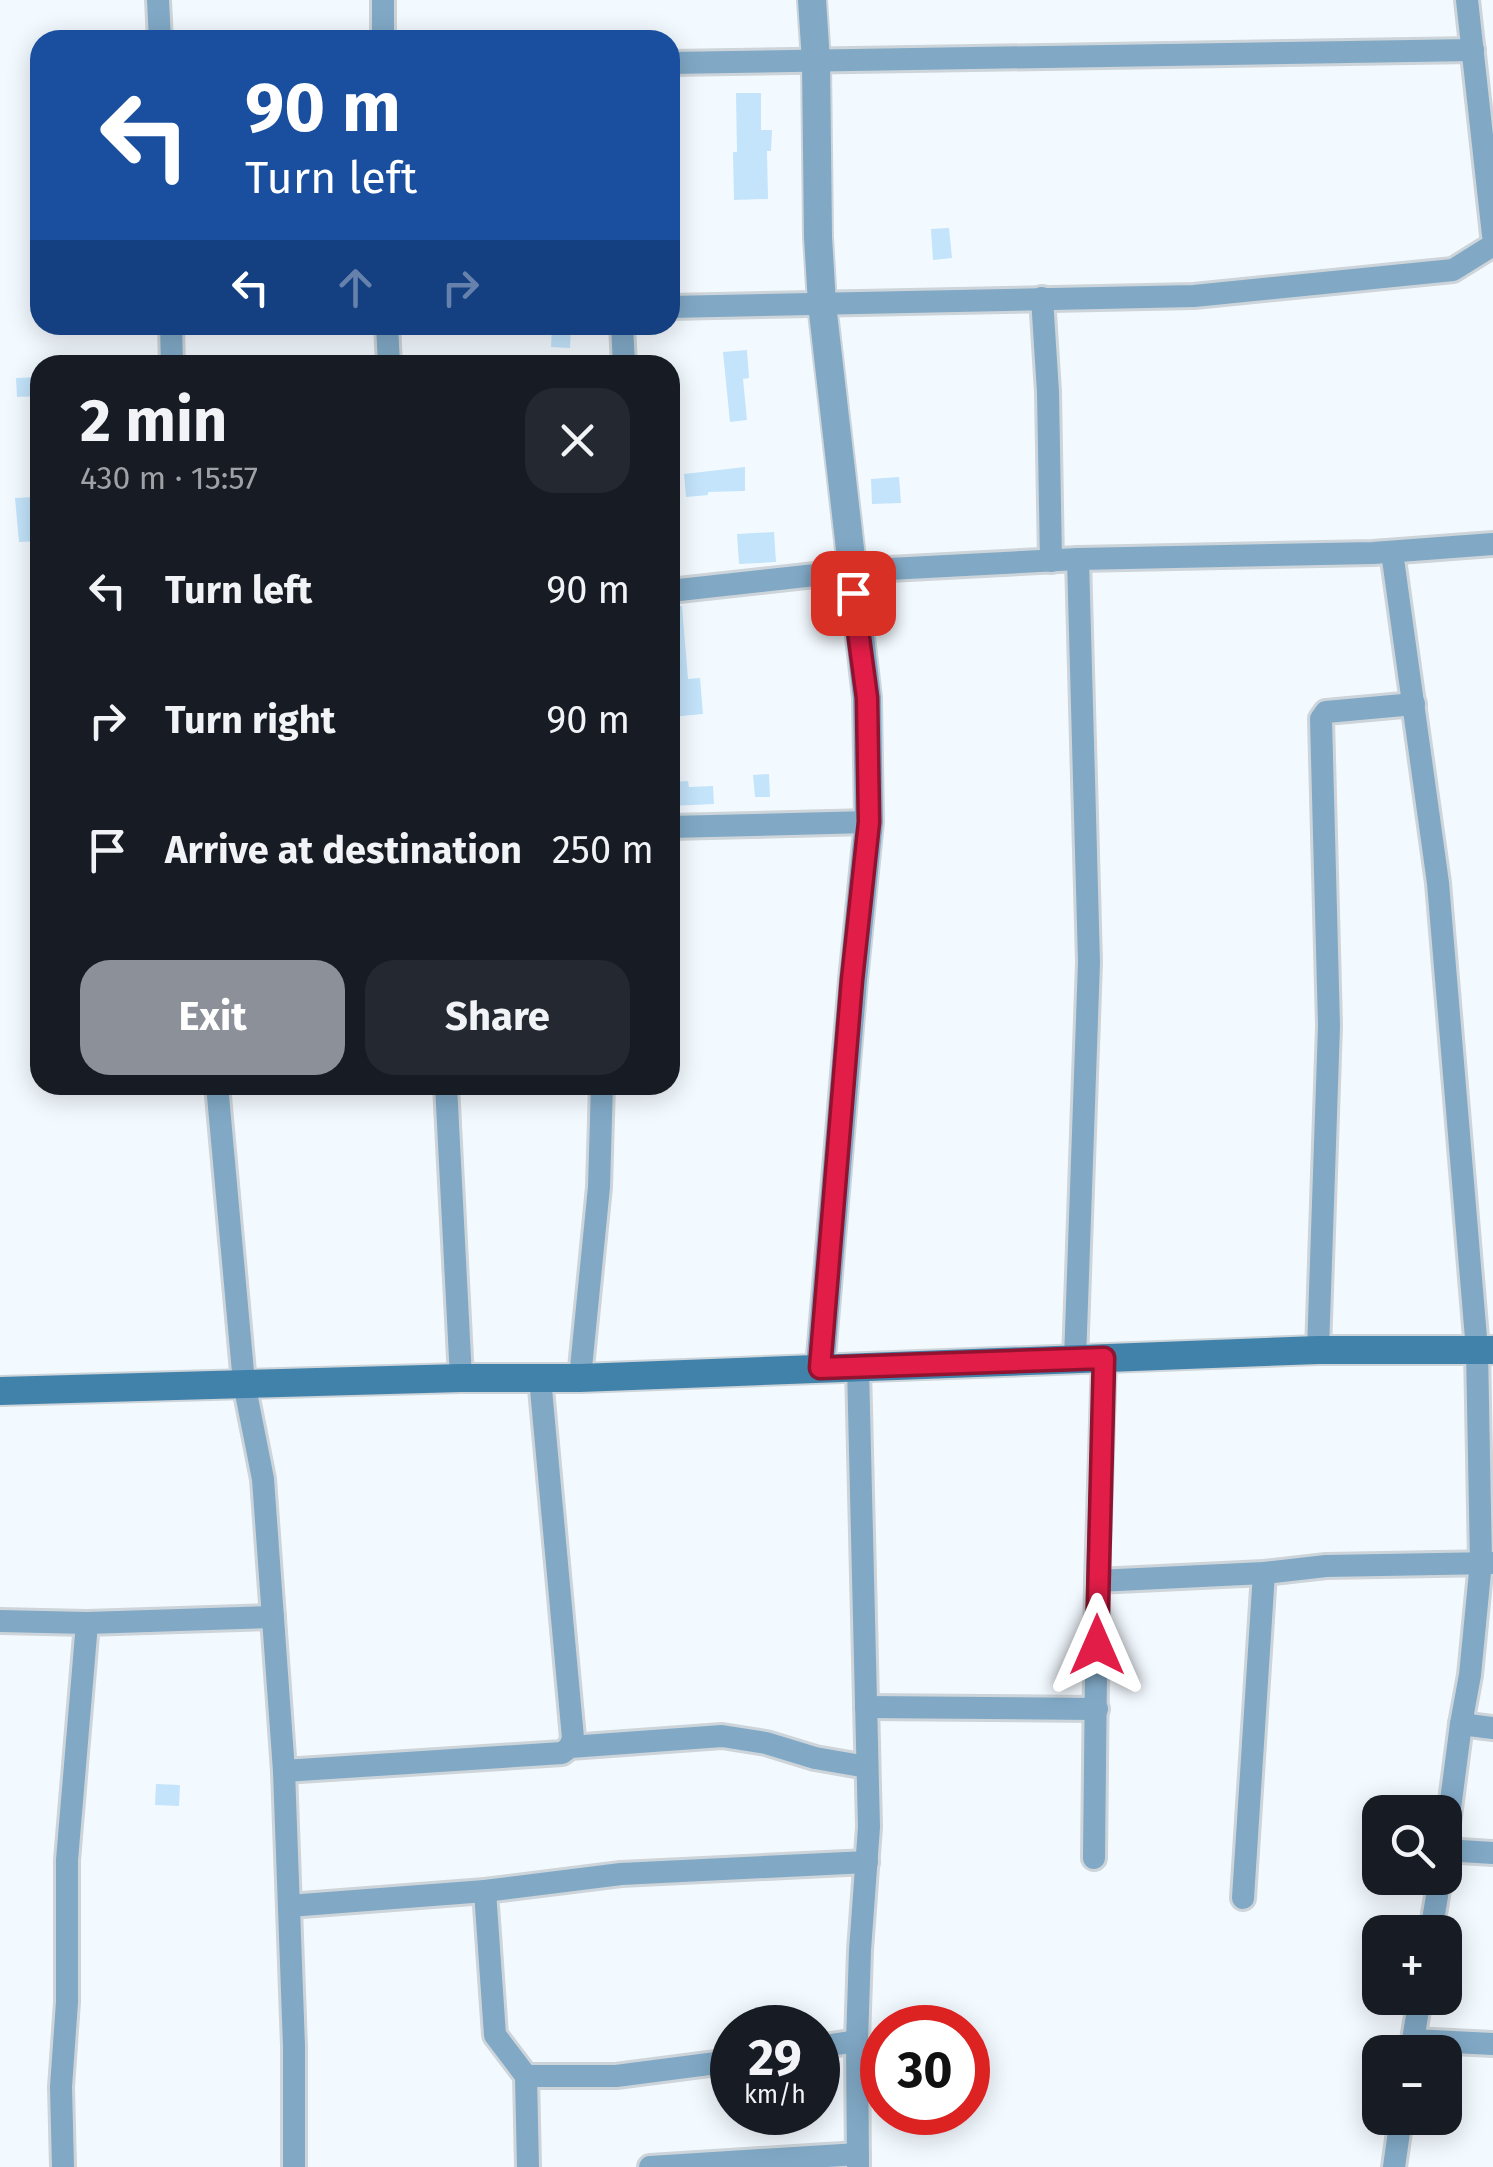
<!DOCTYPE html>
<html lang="en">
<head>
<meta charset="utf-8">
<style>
	:root { --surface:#171b24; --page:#242831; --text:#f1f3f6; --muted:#9ea1a6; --accent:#8c9099 }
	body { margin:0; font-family:"Fira Sans",sans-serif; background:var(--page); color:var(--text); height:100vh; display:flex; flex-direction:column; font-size:38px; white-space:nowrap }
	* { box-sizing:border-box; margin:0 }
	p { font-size:32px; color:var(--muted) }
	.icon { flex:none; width:55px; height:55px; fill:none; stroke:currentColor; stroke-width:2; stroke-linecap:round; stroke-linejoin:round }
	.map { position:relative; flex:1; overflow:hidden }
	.drawer { position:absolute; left:30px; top:355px; width:650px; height:740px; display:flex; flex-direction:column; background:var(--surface); border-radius:30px; box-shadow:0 5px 25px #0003 }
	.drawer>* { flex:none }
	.banner { position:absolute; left:30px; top:30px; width:650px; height:305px; border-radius:30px; box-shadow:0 5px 25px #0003; background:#1a4fa0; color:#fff; overflow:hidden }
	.tools { position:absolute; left:1362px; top:1795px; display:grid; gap:20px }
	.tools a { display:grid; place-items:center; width:100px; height:100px; border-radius:20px; background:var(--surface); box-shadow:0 5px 25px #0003; font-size:50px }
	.speed { position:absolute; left:710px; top:2005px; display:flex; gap:20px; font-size:50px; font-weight:700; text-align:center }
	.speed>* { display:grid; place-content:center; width:130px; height:130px; border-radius:50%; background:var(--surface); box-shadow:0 5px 25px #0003; line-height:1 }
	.speed small { font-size:25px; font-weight:400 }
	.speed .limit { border:15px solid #d22; background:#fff; color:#111 }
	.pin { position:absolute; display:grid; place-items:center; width:85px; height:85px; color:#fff; margin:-42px; border-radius:20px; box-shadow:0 5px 15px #0006 }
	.me { position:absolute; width:110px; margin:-55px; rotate:0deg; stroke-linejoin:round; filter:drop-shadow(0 0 8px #0008) }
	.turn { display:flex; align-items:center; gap:35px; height:210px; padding:0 50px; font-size:45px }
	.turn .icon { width:130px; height:130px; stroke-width:2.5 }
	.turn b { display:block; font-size:70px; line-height:85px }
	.lanes { display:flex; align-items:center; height:95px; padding:0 50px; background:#0003; justify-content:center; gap:50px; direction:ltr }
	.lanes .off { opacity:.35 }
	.round { display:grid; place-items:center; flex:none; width:105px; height:105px; border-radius:30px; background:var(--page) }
	.headline { display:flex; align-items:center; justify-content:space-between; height:170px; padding:0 50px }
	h1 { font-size:60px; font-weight:700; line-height:75px }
	.primary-button { display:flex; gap:20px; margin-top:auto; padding:20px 50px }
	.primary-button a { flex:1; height:115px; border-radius:30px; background:var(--accent); color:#fff; font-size:40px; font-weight:700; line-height:115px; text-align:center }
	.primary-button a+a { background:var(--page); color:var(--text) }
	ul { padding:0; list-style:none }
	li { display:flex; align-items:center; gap:30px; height:130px; padding:0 50px }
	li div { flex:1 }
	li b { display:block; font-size:38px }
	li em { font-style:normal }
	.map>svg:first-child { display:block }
	.building { fill:#c3e4fb }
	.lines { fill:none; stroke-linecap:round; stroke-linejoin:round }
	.minor-casing { stroke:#cdd5da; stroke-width:28 }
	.tertiary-casing { stroke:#cdd5da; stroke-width:32 }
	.secondary-casing { stroke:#cdd5da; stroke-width:32 }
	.minor { stroke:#81a9c6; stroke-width:22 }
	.tertiary { stroke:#81a9c6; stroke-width:28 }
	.secondary { stroke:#4182ab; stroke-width:28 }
	.route-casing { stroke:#92132f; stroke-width:25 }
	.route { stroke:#e11d48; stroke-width:18 }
</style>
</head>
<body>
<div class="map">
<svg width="1493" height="2167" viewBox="0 0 1493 2167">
	<rect width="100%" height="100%" fill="#f3faff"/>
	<!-- building -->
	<g class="building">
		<path d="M 736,93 L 761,93 L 761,130 L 772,130 L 771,151 L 767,151 L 768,199 L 734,200 L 733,152 L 737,152 Z"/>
		<path d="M 949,228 L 952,258 L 933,260 L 931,229 Z"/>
		<path d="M 552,325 L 571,325 L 570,348 L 551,347 Z"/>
		<path d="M 747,350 L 749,378 L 743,379 L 747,420 L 730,422 L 723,352 Z"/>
		<path d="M 40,377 L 40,396 L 17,397 L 16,378 Z"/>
		<path d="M 745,467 L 745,491 L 708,492 L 708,495 L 686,497 L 684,474 Z"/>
		<path d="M 899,477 L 901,503 L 872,504 L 871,479 Z"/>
		<path d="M 34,497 L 38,541 L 19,542 L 15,498 Z"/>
		<path d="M 774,532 L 776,562 L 739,564 L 737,534 Z"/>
		<path d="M 670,606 L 682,606 L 688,679 L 700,678 L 703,714 L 670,717 Z"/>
		<path d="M 769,774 L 770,797 L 755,797 L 753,775 Z"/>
		<path d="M 688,781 L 689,787 L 713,786 L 714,804 L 670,806 L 670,782 Z"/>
		<path d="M 156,1784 L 180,1785 L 179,1806 L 155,1805 Z"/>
	</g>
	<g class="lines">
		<defs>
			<g id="minor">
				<path d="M 158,0 L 160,40"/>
				<path d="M 383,0 L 383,40"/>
				<path d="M 1467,0 L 1493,235"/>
				<path d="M 670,63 L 1473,50"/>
				<path d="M 1042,298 L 1048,392 L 1051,561"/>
				<path d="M 670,307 L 1194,296 L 1453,270 L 1493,245"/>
				<path d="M 171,325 L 172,365"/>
				<path d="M 387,325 L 389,365"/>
				<path d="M 622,325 L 624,365"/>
				<path d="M 1392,552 L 1438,883 L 1477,1350 L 1481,1562 L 1470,1675 L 1461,1724 L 1445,1847"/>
				<path d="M 670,591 L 851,571 L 1078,559 L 1373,553 L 1493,544"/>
				<path d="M 670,827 L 869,822"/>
				<path d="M 217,1085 L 244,1383 L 263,1479 L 284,1771 L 294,2046 L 294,2167"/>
				<path d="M 446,1085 L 461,1378"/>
				<path d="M 1318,1350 L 1329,1026 L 1321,719 L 1326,712 L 1414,704"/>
				<path d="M 1075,1360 L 1089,962 L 1078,559"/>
				<path d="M 858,1367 L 869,1827 L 860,1950 L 857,2041 L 858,2167"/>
				<path d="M 540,1378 L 573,1738 L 570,1747"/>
				<path d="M 580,1378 L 599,1187 L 602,1085"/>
				<path d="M 1097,1581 L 1264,1573 L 1326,1566 L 1493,1563"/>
				<path d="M 0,1621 L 87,1623"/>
				<path d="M 866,1707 L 1097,1709"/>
				<path d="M 1461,1724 L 1493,1728"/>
				<path d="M 284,1771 L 562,1753 L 570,1747 L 722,1736 L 766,1743 L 815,1758 L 867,1767"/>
				<path d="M 1445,1850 L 1493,1853"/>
				<path d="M 1094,1858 L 1097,1581 L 1104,1358"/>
				<path d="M 485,1891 L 495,2035 L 526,2076"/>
				<path d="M 1243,1898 L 1264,1573"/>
				<path d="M 289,1906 L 485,1891 L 621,1874 L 867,1862"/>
				<path d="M 1431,1932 L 1440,1878"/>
				<path d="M 1413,2040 L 1493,2044"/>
				<path d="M 818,2047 L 857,2041"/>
				<path d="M 1411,2052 L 1420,1998"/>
				<path d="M 63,2167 L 61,2087 L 67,2002 L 67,1860 L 87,1623 L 273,1617"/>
				<path d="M 528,2167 L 526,2076 L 616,2076 L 732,2061"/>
				<path d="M 650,2167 L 858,2154"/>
				<path d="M 1394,2167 L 1401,2118"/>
			</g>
			<path id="tertiary" d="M 812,0 L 816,61 L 818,237 L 822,304 L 867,698 L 869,822 L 853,980 L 820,1368"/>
			<path id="secondary" d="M 0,1391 L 461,1378 L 580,1378 L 1318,1350 L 1493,1350"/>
		</defs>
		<!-- minor casing -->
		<use href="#minor" class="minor-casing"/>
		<!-- tertiary casing -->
		<use href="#tertiary" class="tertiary-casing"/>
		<!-- secondary casing -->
		<use href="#secondary" class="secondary-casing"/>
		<!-- minor -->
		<use href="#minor" class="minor"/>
		<!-- tertiary -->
		<use href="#tertiary" class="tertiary"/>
		<!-- secondary -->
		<use href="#secondary" class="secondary"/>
	</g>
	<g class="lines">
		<defs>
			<path id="route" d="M 853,593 L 867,698 L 869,822 L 852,980 L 820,1368 L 1104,1358 L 1097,1645"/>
		</defs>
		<!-- route casing -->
		<use href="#route" class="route-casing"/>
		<!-- route -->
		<use href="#route" class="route"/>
	</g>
</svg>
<div class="tools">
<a><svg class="icon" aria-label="search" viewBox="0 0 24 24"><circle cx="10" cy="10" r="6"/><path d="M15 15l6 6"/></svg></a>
<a>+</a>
<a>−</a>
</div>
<div class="speed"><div>29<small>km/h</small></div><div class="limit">30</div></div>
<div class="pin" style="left:853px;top:593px;background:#d93025"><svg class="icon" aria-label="arrive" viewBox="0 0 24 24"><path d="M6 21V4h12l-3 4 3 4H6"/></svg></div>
<svg class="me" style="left:1097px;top:1645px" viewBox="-20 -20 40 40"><path d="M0-17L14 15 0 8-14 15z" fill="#e11d48" stroke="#fff" stroke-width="4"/></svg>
<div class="banner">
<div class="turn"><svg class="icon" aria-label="left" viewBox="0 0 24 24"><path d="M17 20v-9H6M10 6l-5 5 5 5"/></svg><div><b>90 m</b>Turn left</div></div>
<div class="lanes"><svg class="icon" aria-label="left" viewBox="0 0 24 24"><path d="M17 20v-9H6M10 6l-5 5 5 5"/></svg><svg class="icon off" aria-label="ahead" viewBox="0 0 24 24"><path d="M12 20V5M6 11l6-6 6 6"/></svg><svg class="icon off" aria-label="right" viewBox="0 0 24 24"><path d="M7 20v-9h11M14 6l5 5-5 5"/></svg></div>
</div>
<section class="drawer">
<div class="headline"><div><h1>2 min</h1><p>430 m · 15:57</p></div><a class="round"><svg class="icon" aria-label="close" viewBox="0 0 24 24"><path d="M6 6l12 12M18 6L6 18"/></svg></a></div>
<ul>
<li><svg class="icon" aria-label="left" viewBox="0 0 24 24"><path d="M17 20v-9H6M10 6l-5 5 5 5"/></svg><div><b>Turn left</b></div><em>90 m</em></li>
<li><svg class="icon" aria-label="right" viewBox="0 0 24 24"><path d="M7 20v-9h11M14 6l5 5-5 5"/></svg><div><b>Turn right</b></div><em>90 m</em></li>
<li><svg class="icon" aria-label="arrive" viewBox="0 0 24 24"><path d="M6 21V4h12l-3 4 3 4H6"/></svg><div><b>Arrive at destination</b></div><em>250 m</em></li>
</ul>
<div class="primary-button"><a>Exit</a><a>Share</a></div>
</section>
</div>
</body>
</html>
